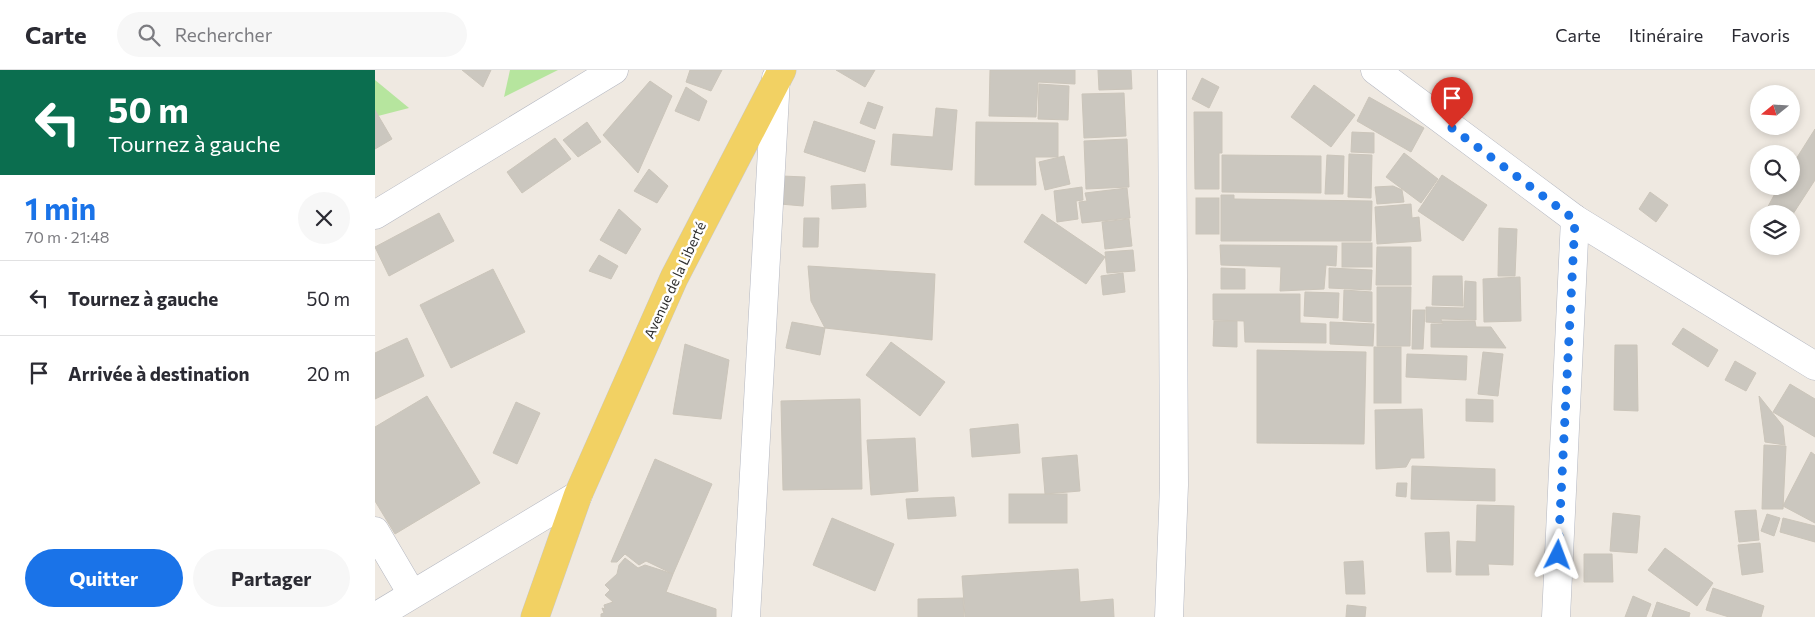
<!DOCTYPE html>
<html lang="fr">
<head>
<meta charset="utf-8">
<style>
	:root { --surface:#fff; --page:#f7f7f7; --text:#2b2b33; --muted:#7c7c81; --line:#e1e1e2; --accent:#1a73e8 }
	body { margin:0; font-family:Commissioner,sans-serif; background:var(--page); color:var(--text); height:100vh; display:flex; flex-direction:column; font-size:19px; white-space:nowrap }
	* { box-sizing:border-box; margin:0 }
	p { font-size:16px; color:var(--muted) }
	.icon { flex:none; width:28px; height:28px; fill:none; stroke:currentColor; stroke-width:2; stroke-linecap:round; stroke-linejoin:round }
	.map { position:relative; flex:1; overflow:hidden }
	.details { display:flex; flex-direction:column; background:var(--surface); width:375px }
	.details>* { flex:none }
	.banner { background:#0b6e4f; color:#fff; overflow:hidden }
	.needle { width:32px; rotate:252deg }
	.tools { position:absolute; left:1375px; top:15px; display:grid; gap:10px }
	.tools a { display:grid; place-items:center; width:50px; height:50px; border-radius:50%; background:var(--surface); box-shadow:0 2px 8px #0003; font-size:25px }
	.pin { position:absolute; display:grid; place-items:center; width:42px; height:42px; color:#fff; margin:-51px -21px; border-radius:50% 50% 50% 0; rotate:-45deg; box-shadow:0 0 5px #0007 }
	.pin .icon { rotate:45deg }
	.me { position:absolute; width:55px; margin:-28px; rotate:3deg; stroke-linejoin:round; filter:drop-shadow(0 0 4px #0008) }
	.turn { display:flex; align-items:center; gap:18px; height:105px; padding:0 25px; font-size:22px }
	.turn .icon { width:65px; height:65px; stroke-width:2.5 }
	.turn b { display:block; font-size:35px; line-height:42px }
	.round { display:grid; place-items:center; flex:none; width:52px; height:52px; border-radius:26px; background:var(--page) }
	.headline { display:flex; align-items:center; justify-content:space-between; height:85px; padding:0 25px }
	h1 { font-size:30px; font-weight:700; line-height:38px; color:var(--accent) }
	.cta { display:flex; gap:10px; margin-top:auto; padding:10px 25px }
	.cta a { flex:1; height:58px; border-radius:30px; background:var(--accent); color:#fff; font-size:20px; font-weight:700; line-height:58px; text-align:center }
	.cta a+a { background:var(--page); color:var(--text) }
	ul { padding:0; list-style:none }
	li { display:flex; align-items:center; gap:15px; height:75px; padding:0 25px; border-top:1px solid var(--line) }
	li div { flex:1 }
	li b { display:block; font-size:19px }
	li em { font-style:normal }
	header { display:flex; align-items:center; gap:30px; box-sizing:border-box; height:70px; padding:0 25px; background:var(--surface); border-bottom:1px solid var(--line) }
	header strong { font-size:24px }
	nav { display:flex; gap:28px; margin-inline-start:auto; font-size:18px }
	.search { width:350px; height:45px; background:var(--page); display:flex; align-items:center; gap:12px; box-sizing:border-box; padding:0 18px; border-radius:28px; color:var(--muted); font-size:19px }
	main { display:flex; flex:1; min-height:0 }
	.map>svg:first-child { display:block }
	.green { fill:#b6e59e }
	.building { fill:#cbc7bf; stroke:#cbc5ba }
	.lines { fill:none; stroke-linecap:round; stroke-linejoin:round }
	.minor-casing { stroke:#b4b7c1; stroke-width:29 }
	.major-casing { stroke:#c9c9c9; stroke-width:29 }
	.minor { stroke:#fff; stroke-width:28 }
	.major { stroke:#f2d163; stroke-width:28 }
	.route { stroke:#1a73e8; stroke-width:9; stroke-dasharray:0 16.2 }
	.labels { text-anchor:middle; stroke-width:5; stroke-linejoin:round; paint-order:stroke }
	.street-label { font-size:14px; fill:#2e2e2e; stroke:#fff }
</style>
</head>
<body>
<header>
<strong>Carte</strong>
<div class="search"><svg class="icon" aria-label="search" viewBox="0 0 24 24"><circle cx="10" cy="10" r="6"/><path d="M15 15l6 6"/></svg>Rechercher</div>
<nav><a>Carte</a><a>Itinéraire</a><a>Favoris</a></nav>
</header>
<main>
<section class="details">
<div class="banner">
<div class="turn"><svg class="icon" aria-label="left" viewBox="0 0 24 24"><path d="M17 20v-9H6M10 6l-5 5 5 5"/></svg><div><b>50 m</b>Tournez à gauche</div></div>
</div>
<div class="headline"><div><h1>1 min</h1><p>70 m · 21:48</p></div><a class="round"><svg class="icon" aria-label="close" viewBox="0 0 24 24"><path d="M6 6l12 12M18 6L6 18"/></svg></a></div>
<ul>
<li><svg class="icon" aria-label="left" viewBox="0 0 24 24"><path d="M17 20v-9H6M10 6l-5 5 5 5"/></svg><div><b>Tournez à gauche</b></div><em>50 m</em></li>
<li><svg class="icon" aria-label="arrive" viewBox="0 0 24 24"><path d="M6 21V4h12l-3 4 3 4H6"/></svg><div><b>Arrivée à destination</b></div><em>20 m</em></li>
</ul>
<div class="cta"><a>Quitter</a><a>Partager</a></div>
</section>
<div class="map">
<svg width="1440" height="547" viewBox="0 0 1440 547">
	<rect width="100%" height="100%" fill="#efe9e1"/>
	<!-- green -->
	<g class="green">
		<path d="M 135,0 L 183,0 L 129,27 Z"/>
		<path d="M 0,10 L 34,38 L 3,46 L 0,40 Z"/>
	</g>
	<!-- building -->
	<g class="building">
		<path d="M 87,0 L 116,0 L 108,17 Z"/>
		<path d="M 315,0 L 347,0 L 336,21 L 311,12 Z"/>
		<path d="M 461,0 L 500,0 L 490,17 Z"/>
		<path d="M 615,0 L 700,0 L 700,14 L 663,12 L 661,47 L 614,46 Z"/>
		<path d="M 723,0 L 756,0 L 757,19 L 724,20 Z"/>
		<path d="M 827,8 L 844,17 L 834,38 L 817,29 Z"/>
		<path d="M 275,11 L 297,26 L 263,103 L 228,65 Z"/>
		<path d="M 664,14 L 694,16 L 693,50 L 663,49 Z"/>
		<path d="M 939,15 L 980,45 L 956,77 L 916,47 Z"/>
		<path d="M 311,17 L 332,31 L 324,51 L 300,41 Z"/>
		<path d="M 749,23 L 751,66 L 709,68 L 707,24 Z"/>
		<path d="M 994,27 L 1049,58 L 1036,82 L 982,51 Z"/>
		<path d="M 493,32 L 508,37 L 500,59 L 485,53 Z"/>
		<path d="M 561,38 L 582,40 L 577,100 L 516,95 L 518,64 L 558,67 Z"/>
		<path d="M 0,40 L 17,69 L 0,79 Z"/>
		<path d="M 819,42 L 847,42 L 847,83 L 844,83 L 844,119 L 820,119 Z"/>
		<path d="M 439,51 L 500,71 L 490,102 L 429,82 Z"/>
		<path d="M 212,52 L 226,72 L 203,87 L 188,70 Z"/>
		<path d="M 601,52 L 683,53 L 683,87 L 660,87 L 661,115 L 600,115 Z"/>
		<path d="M 1440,59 L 1440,110 L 1416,147 L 1416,144 L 1389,144 L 1404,116 L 1416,116 L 1416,97 Z"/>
		<path d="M 977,62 L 999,63 L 999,83 L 976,82 Z"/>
		<path d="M 180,68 L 196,89 L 147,123 L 132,102 Z"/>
		<path d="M 752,69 L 754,117 L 711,119 L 709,71 Z"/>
		<path d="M 1029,83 L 1063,109 L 1046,133 L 1011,107 Z"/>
		<path d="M 974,84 L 997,85 L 996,128 L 973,127 Z"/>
		<path d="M 847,85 L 946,86 L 946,123 L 847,122 Z"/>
		<path d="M 952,85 L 969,86 L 968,124 L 950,124 Z"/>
		<path d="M 689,86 L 695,114 L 670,120 L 664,92 Z"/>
		<path d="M 274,99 L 293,116 L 282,133 L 259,121 Z"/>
		<path d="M 1067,105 L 1112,135 L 1088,171 L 1043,141 Z"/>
		<path d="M 407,106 L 430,107 L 428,136 L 405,134 Z"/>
		<path d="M 490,114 L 491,137 L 457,139 L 456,116 Z"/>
		<path d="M 1018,116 L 1027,120 L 1029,132 L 1002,134 L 1000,117 Z"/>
		<path d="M 707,117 L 708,130 L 701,131 L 703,149 L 682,152 L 679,121 Z"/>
		<path d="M 752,118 L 755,148 L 707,153 L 704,132 L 712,131 L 710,123 Z"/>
		<path d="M 1275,122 L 1293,135 L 1281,152 L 1264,139 Z"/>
		<path d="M 846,125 L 859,125 L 859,129 L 997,131 L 996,171 L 846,171 Z"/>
		<rect x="821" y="128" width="23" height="36"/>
		<path d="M 1036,134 L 1037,148 L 1044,147 L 1046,171 L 1002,174 L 1000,137 Z"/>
		<path d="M 244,139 L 266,159 L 251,184 L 225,170 Z"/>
		<path d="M 64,143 L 79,171 L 14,206 L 0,177 Z"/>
		<path d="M 667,144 L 730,187 L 711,214 L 649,172 Z"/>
		<path d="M 429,148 L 444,148 L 443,177 L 428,177 Z"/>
		<path d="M 754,149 L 757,176 L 730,179 L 727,152 Z"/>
		<path d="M 1124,158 L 1142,159 L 1140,206 L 1123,206 Z"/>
		<rect x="967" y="173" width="30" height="24"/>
		<path d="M 845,175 L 962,176 L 961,196 L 951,195 L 949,219 L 905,221 L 906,197 L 846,195 Z"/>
		<path d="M 1002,177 L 1036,177 L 1036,215 L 1001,215 Z"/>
		<path d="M 758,180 L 760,201 L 732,203 L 730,182 Z"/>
		<path d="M 224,185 L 243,196 L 236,209 L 214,201 Z"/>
		<path d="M 433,196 L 560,204 L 557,270 L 450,258 L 436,231 Z"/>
		<path d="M 846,198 L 870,199 L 870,219 L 846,219 Z"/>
		<path d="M 954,198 L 997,200 L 996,220 L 954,218 Z"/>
		<path d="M 118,199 L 150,262 L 76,298 L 45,235 Z"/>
		<path d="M 748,203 L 750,222 L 728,225 L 726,206 Z"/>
		<path d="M 1058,206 L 1087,206 L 1088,236 L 1057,235 Z"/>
		<path d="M 1145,207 L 1146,251 L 1109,252 L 1108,209 Z"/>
		<path d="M 1090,211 L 1101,212 L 1101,250 L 1066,249 L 1067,253 L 1051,252 L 1051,237 L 1089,238 Z"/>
		<path d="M 1002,217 L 1036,217 L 1035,276 L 1002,276 Z"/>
		<path d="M 969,220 L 997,222 L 997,252 L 968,250 Z"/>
		<path d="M 930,222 L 964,223 L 963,248 L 929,246 Z"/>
		<path d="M 838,224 L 925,224 L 925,253 L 951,254 L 951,273 L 870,272 L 869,251 L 838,250 Z"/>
		<path d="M 1038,240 L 1050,240 L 1048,279 L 1037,279 Z"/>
		<path d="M 839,251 L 862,251 L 862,277 L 838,276 Z"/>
		<path d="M 1067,251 L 1100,251 L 1101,257 L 1116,257 L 1131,278 L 1056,277 L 1056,254 L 1068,254 Z"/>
		<path d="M 417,252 L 450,258 L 445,285 L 411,278 Z"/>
		<path d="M 955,252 L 999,254 L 998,276 L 955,274 Z"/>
		<path d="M 1308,258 L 1343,280 L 1333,297 L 1297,274 Z"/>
		<path d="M 32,268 L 49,306 L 0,329 L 0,283 Z"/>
		<path d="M 516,272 L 570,312 L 545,346 L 491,305 Z"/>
		<path d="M 310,274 L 354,290 L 346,349 L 298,344 Z"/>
		<path d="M 1240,275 L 1262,275 L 1263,341 L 1239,340 Z"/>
		<rect x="999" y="277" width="27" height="56"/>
		<path d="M 882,280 L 991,282 L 989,374 L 882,373 Z"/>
		<path d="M 1108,282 L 1128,284 L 1123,326 L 1103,324 Z"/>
		<path d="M 1032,284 L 1092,286 L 1091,310 L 1031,307 Z"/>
		<path d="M 1360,291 L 1381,303 L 1371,321 L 1350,310 Z"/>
		<path d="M 1415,314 L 1440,329 L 1440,367 L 1398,342 Z"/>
		<path d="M 52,326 L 105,413 L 20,464 L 0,431 L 0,357 Z"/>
		<path d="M 1384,326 L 1408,356 L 1410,375 L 1390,372 Z"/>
		<path d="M 485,329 L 487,419 L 408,420 L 406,331 Z"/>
		<path d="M 1091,329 L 1118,330 L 1118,352 L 1091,351 Z"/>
		<path d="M 141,332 L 165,343 L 142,394 L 118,383 Z"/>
		<path d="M 1047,339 L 1049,388 L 1036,388 L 1031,397 L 1001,399 L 1000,340 Z"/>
		<path d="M 643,354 L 645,383 L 597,387 L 595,359 Z"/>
		<path d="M 540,368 L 543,421 L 496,425 L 492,370 Z"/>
		<path d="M 1389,375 L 1411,376 L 1408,439 L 1387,439 Z"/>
		<path d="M 1436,382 L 1440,385 L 1440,453 L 1408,436 Z"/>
		<path d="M 702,385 L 705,421 L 670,424 L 667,388 Z"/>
		<path d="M 280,389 L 337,414 L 298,504 L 271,491 L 264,495 L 250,484 L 242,492 L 236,492 Z"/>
		<path d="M 1037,396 L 1120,399 L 1120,431 L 1036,429 Z"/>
		<path d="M 1022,413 L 1032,413 L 1031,427 L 1021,426 Z"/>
		<rect x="634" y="424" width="58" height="29"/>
		<path d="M 579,427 L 581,446 L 533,449 L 531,429 Z"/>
		<path d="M 1102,435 L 1139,436 L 1138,495 L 1113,494 L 1114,505 L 1081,505 L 1082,471 L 1101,472 Z"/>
		<path d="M 1381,440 L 1384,470 L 1364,472 L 1360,441 Z"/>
		<path d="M 1238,443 L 1265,446 L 1262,483 L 1235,481 Z"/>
		<path d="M 1392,444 L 1405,448 L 1399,466 L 1386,461 Z"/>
		<path d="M 457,448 L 519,474 L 500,521 L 438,495 Z"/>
		<path d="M 1408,448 L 1440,456 L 1440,472 L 1405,462 Z"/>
		<path d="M 1074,462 L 1076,502 L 1052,502 L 1050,463 Z"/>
		<path d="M 1385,473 L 1388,502 L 1367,505 L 1363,475 Z"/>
		<path d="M 1290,478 L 1338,513 L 1322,536 L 1273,500 Z"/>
		<path d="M 1209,484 L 1237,484 L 1238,512 L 1209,512 Z"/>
		<path d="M 250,488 L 263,498 L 270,495 L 298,504 L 291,522 L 341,539 L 341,547 L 226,547 L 226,544 L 229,543 L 227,538 L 230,539 L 229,535 L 238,532 L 230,525 L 235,520 L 230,515 L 242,504 L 244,495 Z"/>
		<path d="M 988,491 L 990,524 L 971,524 L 969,492 Z"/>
		<path d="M 703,499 L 705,532 L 738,529 L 739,547 L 590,547 L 587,506 Z"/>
		<path d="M 1338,518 L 1389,536 L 1386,547 L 1354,547 L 1331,540 Z"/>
		<path d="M 1258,526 L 1276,534 L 1271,547 L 1250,547 Z"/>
		<path d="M 588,528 L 589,547 L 543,547 L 543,529 Z"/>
		<path d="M 1282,532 L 1315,543 L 1314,547 L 1277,547 Z"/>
		<path d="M 972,535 L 991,537 L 990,547 L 971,547 Z"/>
	</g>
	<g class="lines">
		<defs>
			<g id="minor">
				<path d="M 1000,0 L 1200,149 L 1440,296"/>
				<path d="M 0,145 L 239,0"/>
				<path d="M 0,461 L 37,524"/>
				<path d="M 0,547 L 203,425"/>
				<path d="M 371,547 L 401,8"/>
				<path d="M 794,547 L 799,415 L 797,0"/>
				<path d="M 1181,547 L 1200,149"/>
			</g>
			<path id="major" d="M 160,547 L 203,425 L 299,208 L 407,0"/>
		</defs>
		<!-- minor casing -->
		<use href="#minor" class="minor-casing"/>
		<!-- major casing -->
		<use href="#major" class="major-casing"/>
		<!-- minor -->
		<use href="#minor" class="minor"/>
		<!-- major -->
		<use href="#major" class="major"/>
	</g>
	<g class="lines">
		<!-- route -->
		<path class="route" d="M 1077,58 L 1200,150 L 1183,485"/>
	</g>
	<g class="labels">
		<!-- street labels -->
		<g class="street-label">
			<text transform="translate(300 210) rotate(-65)" y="5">Avenue de la Liberté</text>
		</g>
	</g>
</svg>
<div class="tools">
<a><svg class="needle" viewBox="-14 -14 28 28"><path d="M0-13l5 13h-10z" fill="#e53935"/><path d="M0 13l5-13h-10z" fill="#7c7c81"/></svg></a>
<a><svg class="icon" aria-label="search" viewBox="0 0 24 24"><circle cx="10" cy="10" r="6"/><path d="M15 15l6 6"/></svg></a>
<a><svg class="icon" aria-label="layers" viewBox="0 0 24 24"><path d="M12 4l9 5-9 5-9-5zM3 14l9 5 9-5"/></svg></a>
</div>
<div class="pin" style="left:1077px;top:58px;background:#d93025"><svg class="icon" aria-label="arrive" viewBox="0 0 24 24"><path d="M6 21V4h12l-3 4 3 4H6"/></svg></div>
<svg class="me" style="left:1183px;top:485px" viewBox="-20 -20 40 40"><path d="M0-17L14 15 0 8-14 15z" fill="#1a73e8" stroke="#fff" stroke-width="4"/></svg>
</div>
</main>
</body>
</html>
